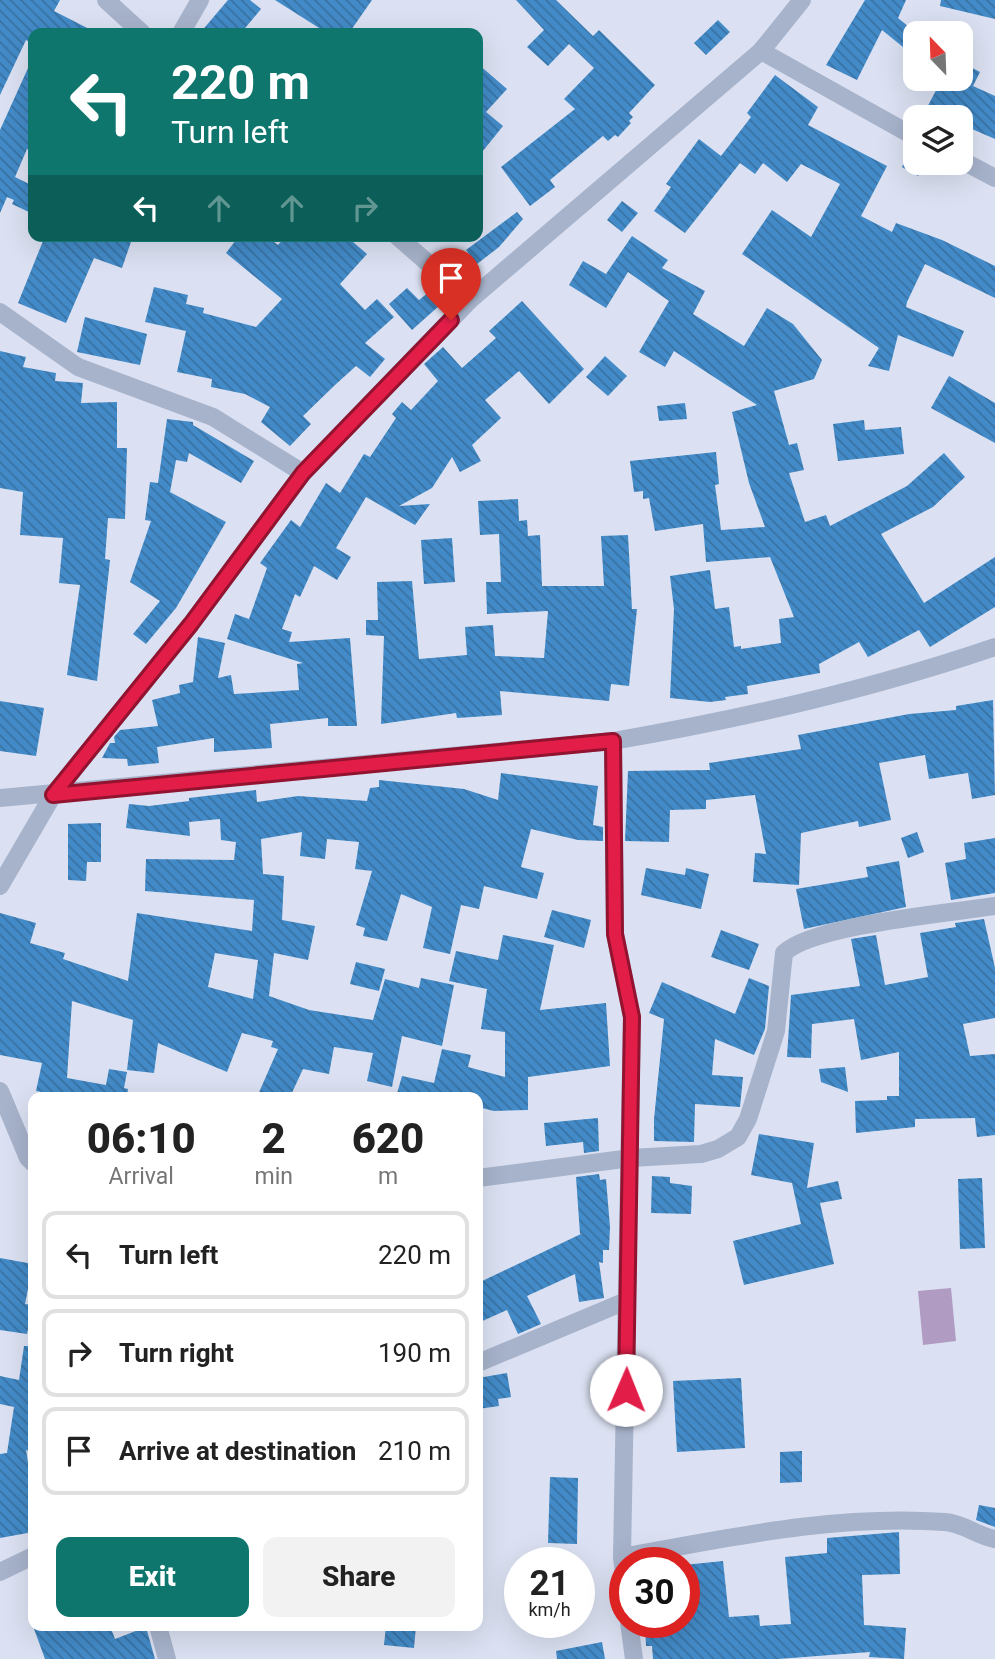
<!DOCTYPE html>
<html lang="en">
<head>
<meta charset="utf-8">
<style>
	:root { --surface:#fff; --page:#f2f2f2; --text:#222; --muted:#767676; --line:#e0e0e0; --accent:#0f766e }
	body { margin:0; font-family:Roboto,sans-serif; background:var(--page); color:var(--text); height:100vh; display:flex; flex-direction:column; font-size:26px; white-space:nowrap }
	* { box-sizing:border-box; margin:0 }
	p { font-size:23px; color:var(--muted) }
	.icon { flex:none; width:38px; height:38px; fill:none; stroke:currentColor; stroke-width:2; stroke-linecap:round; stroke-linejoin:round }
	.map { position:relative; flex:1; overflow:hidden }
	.side { position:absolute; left:28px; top:1092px; width:455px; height:539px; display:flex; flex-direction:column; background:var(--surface); border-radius:14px; box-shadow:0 7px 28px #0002 }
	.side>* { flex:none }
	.top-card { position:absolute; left:28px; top:28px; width:455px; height:214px; border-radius:14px; box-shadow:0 7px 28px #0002; background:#0f766e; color:#fff; overflow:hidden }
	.needle { width:46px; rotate:337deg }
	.controls { position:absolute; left:903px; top:21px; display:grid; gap:14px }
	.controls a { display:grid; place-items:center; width:70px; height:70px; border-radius:14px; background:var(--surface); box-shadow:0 7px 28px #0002; font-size:35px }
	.speed { position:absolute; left:504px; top:1547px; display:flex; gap:14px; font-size:35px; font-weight:700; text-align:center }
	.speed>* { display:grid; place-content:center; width:91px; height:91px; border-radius:50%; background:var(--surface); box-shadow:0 7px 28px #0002; line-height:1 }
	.speed small { font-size:18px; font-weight:400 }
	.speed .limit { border:10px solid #d22; background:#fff; color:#111 }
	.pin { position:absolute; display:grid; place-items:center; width:60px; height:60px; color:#fff; margin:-72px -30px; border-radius:50% 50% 50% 0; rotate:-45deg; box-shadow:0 0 7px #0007 }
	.pin .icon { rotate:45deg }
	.me { position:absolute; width:77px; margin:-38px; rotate:1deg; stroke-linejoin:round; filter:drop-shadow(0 0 5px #0008) }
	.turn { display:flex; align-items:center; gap:24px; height:147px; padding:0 28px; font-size:32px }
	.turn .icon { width:91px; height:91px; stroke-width:2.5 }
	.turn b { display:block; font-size:49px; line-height:60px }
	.lanes { display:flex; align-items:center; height:66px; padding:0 28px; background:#0003; justify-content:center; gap:35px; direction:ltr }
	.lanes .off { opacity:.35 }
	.eta { display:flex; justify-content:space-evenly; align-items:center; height:119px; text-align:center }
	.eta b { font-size:42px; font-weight:800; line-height:49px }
	.cta { display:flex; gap:14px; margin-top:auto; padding:14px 28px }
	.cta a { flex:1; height:80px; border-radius:14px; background:var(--accent); color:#fff; font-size:28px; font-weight:800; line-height:80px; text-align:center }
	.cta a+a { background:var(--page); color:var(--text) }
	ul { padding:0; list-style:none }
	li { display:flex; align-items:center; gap:21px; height:88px; margin:0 14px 10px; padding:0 14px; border:4px solid var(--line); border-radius:14px }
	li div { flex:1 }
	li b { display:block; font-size:26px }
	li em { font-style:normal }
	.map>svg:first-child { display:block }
	.green { fill:#b09bc2 }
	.building { fill:url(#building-back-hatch); fill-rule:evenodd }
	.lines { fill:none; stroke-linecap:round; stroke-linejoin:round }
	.minor { stroke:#a7b3cb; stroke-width:18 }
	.route-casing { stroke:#92132f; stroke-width:18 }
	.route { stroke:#e11d48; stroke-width:12 }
</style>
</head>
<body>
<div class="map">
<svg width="995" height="1659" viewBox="0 0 995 1659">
	<defs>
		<pattern id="building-back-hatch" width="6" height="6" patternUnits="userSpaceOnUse" patternTransform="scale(1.75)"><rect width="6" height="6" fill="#438bc8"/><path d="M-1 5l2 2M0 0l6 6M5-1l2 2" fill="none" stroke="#3872a3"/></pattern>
	</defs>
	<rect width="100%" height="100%" fill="#dbe1f2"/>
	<!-- green -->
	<path class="green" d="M 951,1288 L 956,1341 L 923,1345 L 918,1291 Z"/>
	<!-- building -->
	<g class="building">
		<path d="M 0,0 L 60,0 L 54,11 L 97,33 L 33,33 L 33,44 L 26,40 L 0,95 Z"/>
		<path d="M 228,0 L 250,0 L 261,9 L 241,33 L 200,33 Z"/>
		<path d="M 275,0 L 372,0 L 349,33 L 327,33 Z"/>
		<path d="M 516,0 L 556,0 L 593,36 L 599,30 L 655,85 L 629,113 L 633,117 L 629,121 L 631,123 L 618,137 L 615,135 L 608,141 L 603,136 L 550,180 L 555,187 L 530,206 L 501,167 L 575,109 L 564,99 L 594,68 L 569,44 L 548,66 L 527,47 L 544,30 Z"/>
		<path d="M 865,0 L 906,0 L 898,18 L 915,32 L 903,47 L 882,30 L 857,80 L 826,65 Z"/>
		<path d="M 941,0 L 995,0 L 995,19 L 940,6 Z"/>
		<path d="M 718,20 L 730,32 L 706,55 L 694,43 Z"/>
		<path d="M 33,57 L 33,152 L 27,149 L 15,177 L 33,186 L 33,214 L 12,204 L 14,200 L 7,197 L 0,213 L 0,130 Z"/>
		<path d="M 961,62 L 980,72 L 973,86 L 995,96 L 995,139 L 965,126 L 969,117 L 922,117 L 942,79 L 961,79 Z"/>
		<path d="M 478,64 L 507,89 L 486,112 L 503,126 L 478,157 Z"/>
		<path d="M 775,75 L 818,107 L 808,125 L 887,166 L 861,216 L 892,232 L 896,223 L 942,240 L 995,266 L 995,298 L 925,264 L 907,302 L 906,307 L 964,331 L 953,357 L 898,335 L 889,371 L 868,366 L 879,348 L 742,254 L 772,210 L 811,237 L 840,184 L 801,164 L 787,182 L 763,163 L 755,174 L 740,163 L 685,233 L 654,211 L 671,187 L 666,184 L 699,139 L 721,156 L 751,117 L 747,113 Z"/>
		<path d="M 909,153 L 915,157 L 915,163 L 925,163 L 918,176 L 902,167 Z"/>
		<path d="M 622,201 L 638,213 L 622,232 L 607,220 Z"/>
		<path d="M 517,212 L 523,219 L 499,247 L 477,264 L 466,250 Z"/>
		<path d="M 45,236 L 133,236 L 122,268 L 94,258 L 66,323 L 18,303 Z"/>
		<path d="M 239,236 L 266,236 L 278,245 L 286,236 L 346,236 L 367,254 L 340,284 L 365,310 L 377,299 L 394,317 L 365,343 L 385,359 L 370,377 L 356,366 L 335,385 L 303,416 L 311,424 L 290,446 L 261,422 L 270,407 L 245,394 L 211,387 L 212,379 L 177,372 L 186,331 L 145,322 L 154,287 L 188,295 L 186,304 L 204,308 L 203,313 L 256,327 L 282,299 L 226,253 Z"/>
		<path d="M 632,236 L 668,260 L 662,268 L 705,291 L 693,314 L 744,346 L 767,308 L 793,324 L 822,360 L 814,379 L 774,391 L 789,445 L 797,443 L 804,470 L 789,473 L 805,522 L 826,515 L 830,526 L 907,486 L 944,453 L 965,477 L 933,507 L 881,534 L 924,603 L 995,557 L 995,607 L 930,647 L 919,630 L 868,657 L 859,642 L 819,664 L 820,673 L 747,686 L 748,694 L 725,697 L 726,700 L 710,702 L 670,698 L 674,609 L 670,576 L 710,570 L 715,609 L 729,607 L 734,647 L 741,646 L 741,649 L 781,643 L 779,619 L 794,617 L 770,557 L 706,562 L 703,524 L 655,531 L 649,498 L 643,499 L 643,491 L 634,492 L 630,461 L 716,452 L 719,484 L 715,485 L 721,530 L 765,527 L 749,483 L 732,412 L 757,405 L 674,351 L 665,367 L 639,352 L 669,301 L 628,272 L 606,308 L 569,285 L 583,261 L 606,274 Z"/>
		<path d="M 407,288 L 419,300 L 429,292 L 440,305 L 412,330 L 389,304 Z"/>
		<path d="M 522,301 L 584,369 L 549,404 L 519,371 L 485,400 L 501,418 L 472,445 L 481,461 L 460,472 L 452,457 L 432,488 L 399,506 L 430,504 L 415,525 L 366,497 L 336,548 L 351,557 L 337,580 L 314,566 L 300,597 L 295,594 L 282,629 L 292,632 L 289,642 L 350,638 L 357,726 L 328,726 L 328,718 L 270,724 L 272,748 L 214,752 L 214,738 L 157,747 L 159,763 L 128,766 L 127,759 L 102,758 L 110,743 L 115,743 L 114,737 L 120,730 L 158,726 L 152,700 L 180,693 L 179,685 L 193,682 L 198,637 L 225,643 L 218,678 L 231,675 L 234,694 L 299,690 L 297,664 L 303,663 L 227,639 L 235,614 L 249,619 L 267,568 L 260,563 L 291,520 L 300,527 L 326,483 L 340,493 L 364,454 L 370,457 L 396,418 L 392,414 L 402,402 L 411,410 L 438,381 L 424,364 L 443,347 L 462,368 L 496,338 L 489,331 Z"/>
		<path d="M 85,317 L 147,334 L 140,365 L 77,352 Z"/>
		<path d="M 0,351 L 26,357 L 23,367 L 56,373 L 55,381 L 83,383 L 81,403 L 117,402 L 117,448 L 127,448 L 125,519 L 108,518 L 105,559 L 110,560 L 97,681 L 67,675 L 80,585 L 59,583 L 63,538 L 20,535 L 23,492 L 0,488 Z"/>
		<path d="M 605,356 L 627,376 L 608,396 L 586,377 Z"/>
		<path d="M 949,376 L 995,403 L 995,443 L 931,408 Z"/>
		<path d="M 685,403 L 687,419 L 659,421 L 657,406 Z"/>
		<path d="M 167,419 L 193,422 L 193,425 L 254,461 L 241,483 L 189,453 L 187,462 L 176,460 L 170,492 L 226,522 L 176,608 L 146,644 L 133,634 L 160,601 L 130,582 L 151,521 L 145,520 L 150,482 L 158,483 Z"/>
		<path d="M 864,420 L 865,430 L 901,427 L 904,454 L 838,461 L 833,424 Z"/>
		<path d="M 518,499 L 519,521 L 527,520 L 528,536 L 540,535 L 542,586 L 604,586 L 601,536 L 628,535 L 632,609 L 637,609 L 629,686 L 611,684 L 609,701 L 500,691 L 502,715 L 457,718 L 456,713 L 381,724 L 384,636 L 366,635 L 366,620 L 378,620 L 377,582 L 412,581 L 419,659 L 467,655 L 465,627 L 493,625 L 495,656 L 544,658 L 548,611 L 487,614 L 486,582 L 501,582 L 499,534 L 480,535 L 478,501 Z"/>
		<path d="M 452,538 L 455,582 L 424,584 L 421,540 Z"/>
		<path d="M 993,700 L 995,795 L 972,799 L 968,773 L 929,779 L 925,755 L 879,763 L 891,820 L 859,827 L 858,821 L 801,833 L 799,885 L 753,882 L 755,853 L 766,854 L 755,795 L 706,800 L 706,809 L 670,810 L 669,842 L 625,841 L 628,771 L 710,770 L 709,763 L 801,749 L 798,735 L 909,714 L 956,710 L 956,706 Z"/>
		<path d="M 0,701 L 44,708 L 36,756 L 0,751 Z"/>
		<path d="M 501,773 L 598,786 L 593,825 L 603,827 L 603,841 L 578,840 L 531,829 L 521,867 L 544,873 L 537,899 L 484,886 L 479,909 L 461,905 L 450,954 L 423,948 L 432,907 L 401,894 L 387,941 L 363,936 L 365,928 L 356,925 L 372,871 L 355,869 L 359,842 L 327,839 L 325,859 L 300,856 L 302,832 L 261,839 L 263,874 L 284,876 L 282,920 L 315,926 L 308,960 L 274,953 L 269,996 L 309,1010 L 373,1020 L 385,979 L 419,988 L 421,978 L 454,985 L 442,1046 L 402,1036 L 392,1087 L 367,1081 L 373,1053 L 334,1047 L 329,1074 L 303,1069 L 290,1097 L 257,1097 L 278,1049 L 271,1047 L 273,1041 L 242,1033 L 227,1072 L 158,1043 L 154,1073 L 127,1070 L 133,1020 L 72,1001 L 67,1078 L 106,1085 L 109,1069 L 127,1072 L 124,1088 L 128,1089 L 127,1097 L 70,1097 L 36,1091 L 42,1063 L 0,1055 L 0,913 L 36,923 L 30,943 L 65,953 L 63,959 L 128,981 L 137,913 L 252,931 L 254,900 L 145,891 L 146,859 L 234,860 L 236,842 L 221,840 L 220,819 L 189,822 L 190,836 L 126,828 L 129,804 L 149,806 L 189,801 L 189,798 L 256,790 L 257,802 L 298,796 L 367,801 L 370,788 L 379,787 L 379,780 L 464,789 L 498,800 ZM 215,953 L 258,960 L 253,999 L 208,987 Z"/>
		<path d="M 101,823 L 101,862 L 87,862 L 86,881 L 68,880 L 68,824 Z"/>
		<path d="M 917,832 L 924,852 L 908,858 L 901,838 Z"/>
		<path d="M 995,838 L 995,893 L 951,900 L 945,863 L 966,859 L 964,843 Z"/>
		<path d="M 899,861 L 906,907 L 804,929 L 796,889 L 868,877 L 866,867 Z"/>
		<path d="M 646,868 L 685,875 L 686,868 L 709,874 L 701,909 L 641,895 Z"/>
		<path d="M 552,910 L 591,920 L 584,948 L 544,937 Z"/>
		<path d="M 984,919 L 995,968 L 995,1018 L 963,1024 L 970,1056 L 995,1054 L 995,1135 L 977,1137 L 975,1118 L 915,1119 L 915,1127 L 856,1133 L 855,1101 L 887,1100 L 887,1096 L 899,1096 L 899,1052 L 861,1060 L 854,1019 L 812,1024 L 811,1058 L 787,1057 L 791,995 L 860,986 L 851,939 L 876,935 L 885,985 L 928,977 L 920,933 L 956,927 L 955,923 Z"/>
		<path d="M 721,930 L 759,944 L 749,970 L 711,957 Z"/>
		<path d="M 503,935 L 554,945 L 540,1010 L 606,1003 L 610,1066 L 528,1077 L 528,1110 L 494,1111 L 478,1107 L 478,1097 L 396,1097 L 402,1076 L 434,1083 L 442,1049 L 471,1055 L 468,1067 L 505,1077 L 505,1032 L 481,1029 L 487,989 L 449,981 L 456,951 L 498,960 Z"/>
		<path d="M 356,962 L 385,969 L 379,991 L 350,984 Z"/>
		<path d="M 749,978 L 769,986 L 765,1029 L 754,1055 L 715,1039 L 712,1075 L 743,1077 L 740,1107 L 695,1104 L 694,1142 L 654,1141 L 654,1119 L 664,1019 L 649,1013 L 662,982 L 735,1014 Z"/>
		<path d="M 845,1067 L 848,1092 L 821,1082 L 819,1069 Z"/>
		<path d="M 598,1118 L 599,1151 L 584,1153 L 583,1142 L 546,1146 L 544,1123 Z"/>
		<path d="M 759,1134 L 814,1143 L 807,1188 L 838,1181 L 842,1199 L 820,1203 L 834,1264 L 744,1285 L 733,1241 L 801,1224 L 792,1183 L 751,1175 Z"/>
		<path d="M 599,1174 L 600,1180 L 606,1179 L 610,1227 L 609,1250 L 603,1250 L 603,1263 L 599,1262 L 604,1298 L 579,1302 L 575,1274 L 527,1296 L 541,1324 L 518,1334 L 507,1310 L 478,1323 L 478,1283 L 583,1233 L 580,1234 L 576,1177 Z"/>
		<path d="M 652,1176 L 670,1177 L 670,1183 L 692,1186 L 691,1214 L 651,1213 Z"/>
		<path d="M 982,1178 L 985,1248 L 960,1249 L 958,1179 Z"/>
		<path d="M 0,1258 L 33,1264 L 25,1304 L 33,1305 L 27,1334 L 0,1330 Z"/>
		<path d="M 24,1346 L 33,1346 L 33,1452 L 26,1450 L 33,1493 L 33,1532 L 0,1538 L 0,1454 L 7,1453 L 14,1407 L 0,1404 L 0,1376 L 19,1380 Z"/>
		<path d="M 507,1373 L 511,1397 L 498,1399 L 499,1406 L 478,1409 L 478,1378 Z"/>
		<path d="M 741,1378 L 745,1448 L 677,1452 L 673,1381 Z"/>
		<path d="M 802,1451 L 802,1482 L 780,1483 L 780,1452 Z"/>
		<path d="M 550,1477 L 578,1478 L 577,1544 L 548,1543 Z"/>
		<path d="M 979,1505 L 995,1508 L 995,1527 L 976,1520 Z"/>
		<path d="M 899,1532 L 900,1574 L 862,1575 L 864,1625 L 906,1628 L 904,1659 L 869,1657 L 870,1652 L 778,1659 L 653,1659 L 652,1646 L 646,1646 L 645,1622 L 684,1622 L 684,1565 L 723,1561 L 729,1617 L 759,1615 L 760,1626 L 791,1624 L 785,1557 L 827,1553 L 827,1538 Z"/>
		<path d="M 33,1626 L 110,1626 L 115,1639 L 146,1627 L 155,1659 L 45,1659 Z"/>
		<path d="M 386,1626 L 416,1626 L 414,1648 L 384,1645 Z"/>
		<path d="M 602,1642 L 605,1659 L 557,1659 L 556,1651 Z"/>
	</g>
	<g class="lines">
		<!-- minor -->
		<g class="minor">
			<path d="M 106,0 L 142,33"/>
			<path d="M 181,33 L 200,0"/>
			<path d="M 761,51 L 915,137"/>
			<path d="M 961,160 L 995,178"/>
			<path d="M 397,236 L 470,300"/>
			<path d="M 0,312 L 78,367 L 213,417 L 303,473"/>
			<path d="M 613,741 L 615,934 L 632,1017 L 622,1557 L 625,1583"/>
			<path d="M 0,798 L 613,741 C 742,719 872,689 995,647"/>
			<path d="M 0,886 L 53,795 L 191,624 L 303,473 L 470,300 L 761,51 L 802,0"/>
			<path d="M 0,1091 L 28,1158 L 33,1163"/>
			<path d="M 478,1178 L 631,1158 L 701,1154 L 718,1149 L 738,1137 L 748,1119 L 776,1031 L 784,953 C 813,925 950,913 995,906"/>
			<path d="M 478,1363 L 626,1301"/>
			<path d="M 622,1557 C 728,1538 836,1514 945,1522 C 963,1523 977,1536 995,1539"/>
			<path d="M 0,1572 L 33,1556"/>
			<path d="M 629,1622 L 634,1659"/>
			<path d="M 158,1626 L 167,1659"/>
		</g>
	</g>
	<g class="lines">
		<defs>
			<path id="route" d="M 451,320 L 303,473 L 191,624 L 53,795 L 613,741 L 615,934 L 632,1017 L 626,1390"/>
		</defs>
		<!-- route casing -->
		<use href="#route" class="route-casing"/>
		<!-- route -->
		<use href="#route" class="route"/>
	</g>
</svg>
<div class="controls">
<a><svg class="needle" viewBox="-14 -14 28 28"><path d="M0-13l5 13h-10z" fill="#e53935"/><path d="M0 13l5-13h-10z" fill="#767676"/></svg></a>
<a><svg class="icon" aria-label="layers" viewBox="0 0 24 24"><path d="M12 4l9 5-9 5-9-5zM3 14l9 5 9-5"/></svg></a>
</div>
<div class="speed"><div>21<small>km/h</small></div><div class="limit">30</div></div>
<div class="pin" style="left:451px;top:320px;background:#d93025"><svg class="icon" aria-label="arrive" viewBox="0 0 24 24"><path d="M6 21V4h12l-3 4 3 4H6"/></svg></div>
<svg class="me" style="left:626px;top:1390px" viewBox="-20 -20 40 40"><circle r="19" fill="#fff"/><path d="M0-13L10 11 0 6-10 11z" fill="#e11d48"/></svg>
<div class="top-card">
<div class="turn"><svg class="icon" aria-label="left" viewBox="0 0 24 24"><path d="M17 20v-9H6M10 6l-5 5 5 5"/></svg><div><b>220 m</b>Turn left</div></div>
<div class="lanes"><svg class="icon" aria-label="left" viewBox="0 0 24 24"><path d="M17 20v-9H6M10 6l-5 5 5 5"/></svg><svg class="icon off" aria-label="ahead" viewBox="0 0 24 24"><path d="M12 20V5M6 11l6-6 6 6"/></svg><svg class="icon off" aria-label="ahead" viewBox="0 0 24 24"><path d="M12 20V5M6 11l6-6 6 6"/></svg><svg class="icon off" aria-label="right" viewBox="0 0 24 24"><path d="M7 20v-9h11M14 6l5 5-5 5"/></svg></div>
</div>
<section class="side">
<div class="eta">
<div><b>06:10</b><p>Arrival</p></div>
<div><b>2</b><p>min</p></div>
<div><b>620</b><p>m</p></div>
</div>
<ul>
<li><svg class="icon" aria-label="left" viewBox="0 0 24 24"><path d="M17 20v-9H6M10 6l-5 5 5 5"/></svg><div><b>Turn left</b></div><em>220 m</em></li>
<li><svg class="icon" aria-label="right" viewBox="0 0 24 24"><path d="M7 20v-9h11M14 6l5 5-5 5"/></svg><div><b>Turn right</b></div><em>190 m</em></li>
<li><svg class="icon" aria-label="arrive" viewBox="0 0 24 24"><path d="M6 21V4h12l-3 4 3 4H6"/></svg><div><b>Arrive at destination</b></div><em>210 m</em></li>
</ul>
<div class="cta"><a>Exit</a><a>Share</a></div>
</section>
</div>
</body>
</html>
